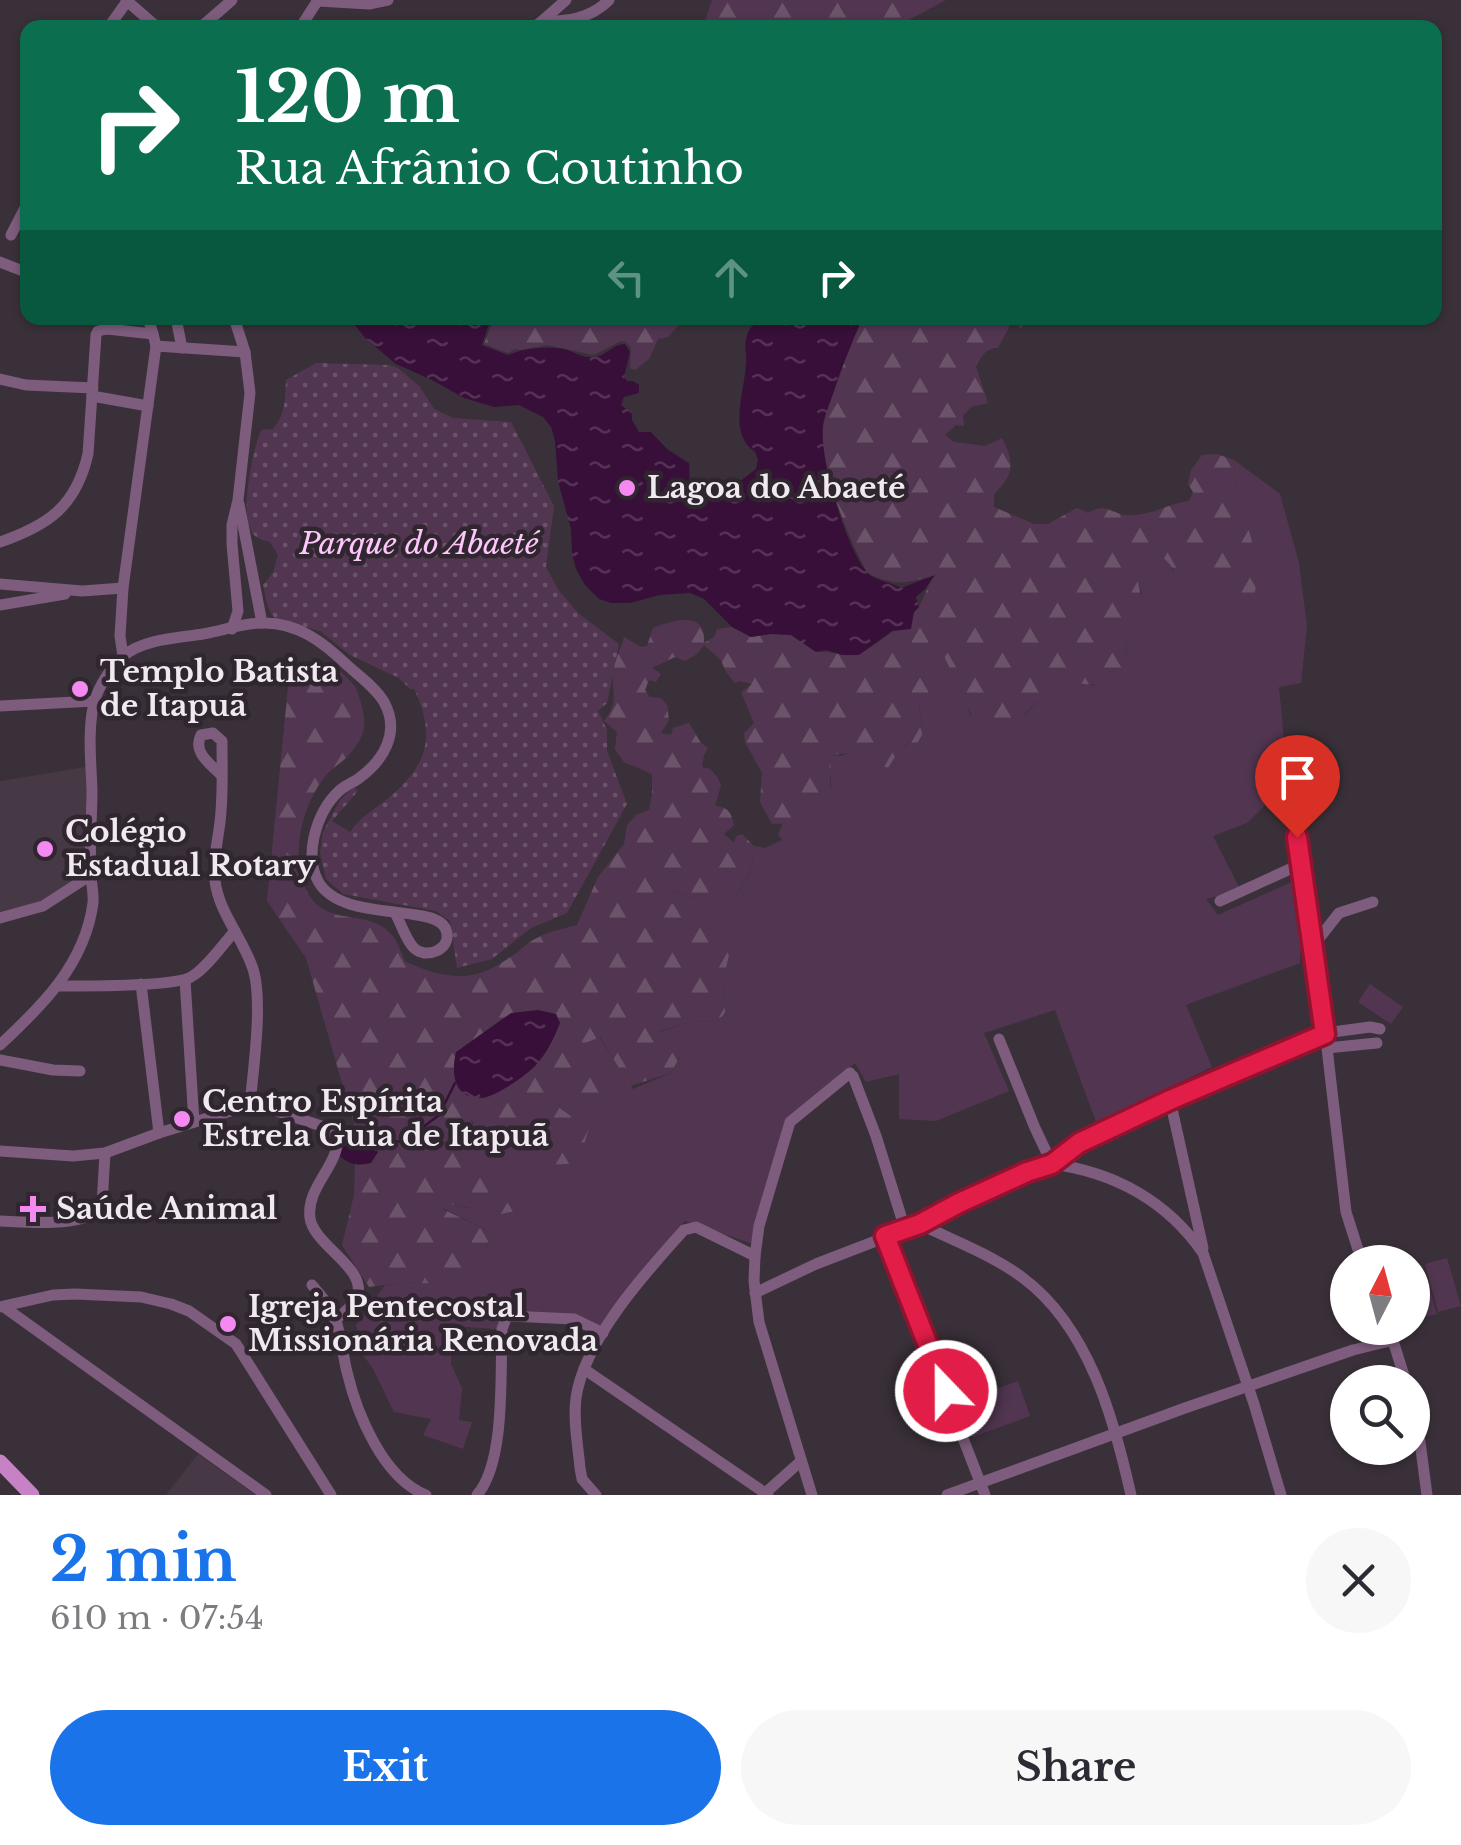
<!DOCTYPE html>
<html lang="en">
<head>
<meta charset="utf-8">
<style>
	:root { --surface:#fff; --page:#f7f7f7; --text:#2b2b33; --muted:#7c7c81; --accent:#1a73e8 }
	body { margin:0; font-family:"Libre Baskerville",serif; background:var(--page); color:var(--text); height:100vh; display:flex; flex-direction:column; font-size:38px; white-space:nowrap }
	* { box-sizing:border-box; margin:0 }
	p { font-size:32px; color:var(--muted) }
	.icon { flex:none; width:55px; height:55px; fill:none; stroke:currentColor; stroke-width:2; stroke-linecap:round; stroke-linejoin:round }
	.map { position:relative; height:1495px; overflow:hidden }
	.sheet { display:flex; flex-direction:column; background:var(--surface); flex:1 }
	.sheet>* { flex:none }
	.hud { position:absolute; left:20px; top:20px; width:1422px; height:305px; border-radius:20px; box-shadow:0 2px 8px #0004; background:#0b6e4f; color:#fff; overflow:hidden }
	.needle { width:65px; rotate:6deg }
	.controls { position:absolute; left:1330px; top:1245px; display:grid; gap:20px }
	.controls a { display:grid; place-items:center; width:100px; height:100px; border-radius:50%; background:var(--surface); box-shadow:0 2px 8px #0004; font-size:50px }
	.pin { position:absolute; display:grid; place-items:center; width:85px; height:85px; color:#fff; margin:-102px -42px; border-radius:50% 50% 50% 0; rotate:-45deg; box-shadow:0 0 10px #0007 }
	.pin .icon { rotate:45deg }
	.me { position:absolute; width:110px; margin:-55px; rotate:338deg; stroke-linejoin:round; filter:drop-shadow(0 0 8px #0008) }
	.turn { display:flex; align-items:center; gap:35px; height:210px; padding:0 50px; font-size:45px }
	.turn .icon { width:130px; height:130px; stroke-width:2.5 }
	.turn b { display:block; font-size:70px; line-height:85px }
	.lanes { display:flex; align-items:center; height:95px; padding:0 50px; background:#0003; justify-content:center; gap:50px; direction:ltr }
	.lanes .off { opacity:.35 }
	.round { display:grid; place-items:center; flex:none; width:105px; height:105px; border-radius:52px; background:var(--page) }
	.headline { display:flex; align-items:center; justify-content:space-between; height:170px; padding:0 50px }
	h1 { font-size:60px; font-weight:800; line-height:75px; color:var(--accent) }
	.button { display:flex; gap:20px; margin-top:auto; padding:20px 50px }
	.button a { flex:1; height:115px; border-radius:60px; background:var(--accent); color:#fff; font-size:40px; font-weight:800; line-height:115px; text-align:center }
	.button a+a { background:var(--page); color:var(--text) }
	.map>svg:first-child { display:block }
	.built { fill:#463845 }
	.green { fill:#523651 }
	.forest { fill:url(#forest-firs) }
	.park { fill:url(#park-dots) }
	.water { fill:url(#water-ripples) }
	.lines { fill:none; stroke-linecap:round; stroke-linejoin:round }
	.stream { stroke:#380f38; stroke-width:2.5 }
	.minor { stroke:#7e5c7d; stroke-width:11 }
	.major { stroke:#c781c5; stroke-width:15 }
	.route-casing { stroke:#92132f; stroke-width:25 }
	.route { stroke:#e11d48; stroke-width:18 }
	.poi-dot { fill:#f389f1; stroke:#30262f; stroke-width:4 }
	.labels { text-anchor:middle; stroke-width:9; stroke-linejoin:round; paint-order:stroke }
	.poi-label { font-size:30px; font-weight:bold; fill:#f0e9ef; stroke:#30262f; text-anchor:start }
	.park-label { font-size:30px; font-style:italic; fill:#fec6fb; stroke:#30262f }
</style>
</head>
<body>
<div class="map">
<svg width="1461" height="1495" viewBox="0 0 1461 1495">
	<defs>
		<pattern id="forest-firs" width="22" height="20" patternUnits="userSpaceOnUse" patternTransform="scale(2.5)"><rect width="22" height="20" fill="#523651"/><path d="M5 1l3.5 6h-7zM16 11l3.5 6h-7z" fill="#6b536a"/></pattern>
		<pattern id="park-dots" width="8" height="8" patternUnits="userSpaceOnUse" patternTransform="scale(2.5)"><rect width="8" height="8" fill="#523651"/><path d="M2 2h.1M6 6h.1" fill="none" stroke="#6b536a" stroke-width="1.8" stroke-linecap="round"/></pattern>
		<pattern id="water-ripples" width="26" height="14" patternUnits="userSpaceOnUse" patternTransform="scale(2.5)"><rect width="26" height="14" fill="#380f38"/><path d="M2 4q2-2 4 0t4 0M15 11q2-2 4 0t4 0" fill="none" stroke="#553255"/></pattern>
	</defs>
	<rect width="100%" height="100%" fill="#3a3039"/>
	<!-- built -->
	<g class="built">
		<path d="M 91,766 L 91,875 L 66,892 L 0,918 L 0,781 Z"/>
		<path d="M 198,1454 L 256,1495 L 166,1495 Z"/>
	</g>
	<!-- green -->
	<g class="green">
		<path d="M 1234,460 L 1280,494 L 1299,563 L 1307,626 L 1301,683 L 1279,687 L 1288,782 L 1247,823 L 1213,836 L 1241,891 L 1206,899 L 1218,915 L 1303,877 L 1300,963 L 1186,1005 L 1212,1067 L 1096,1122 L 1055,1010 L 984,1033 L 1009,1091 L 936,1121 L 899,1119 L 899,1074 L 866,1082 L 855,1063 L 790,1122 L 756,1245 L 685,1221 L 602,1326 L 508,1316 L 497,1329 L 452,1326 L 451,1364 L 462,1388 L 459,1420 L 472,1422 L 463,1449 L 423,1435 L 431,1419 L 394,1412 L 372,1367 L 361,1353 L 356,1325 L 385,1285 L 404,1282 L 455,1285 L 486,1247 L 492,1233 L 443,1208 L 440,1201 L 468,1208 L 518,1192 L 502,1181 L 492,1168 L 457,1145 L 474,1134 L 473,1121 L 486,1129 L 501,1121 L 510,1148 L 571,1116 L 540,1095 L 552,1089 L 601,1109 L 614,1092 L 584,1043 L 599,1037 L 633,1089 L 671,1073 L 681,1056 L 657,1033 L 692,1021 L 717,1022 L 725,1013 L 724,978 L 730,950 L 695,907 L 675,905 L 665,900 L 670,890 L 693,898 L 702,894 L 714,900 L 728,896 L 736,898 C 745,877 756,869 754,846 L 765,848 L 782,840 L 778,834 L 783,823 L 810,822 L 831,786 L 830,769 L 832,755 L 842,756 L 852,751 L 899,750 L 922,734 L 919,702 L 949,687 L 932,667 L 932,659 L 943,656 L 955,673 L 970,715 L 1006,731 L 1006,718 L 1023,716 L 1045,696 L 1038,669 L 1040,650 C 1052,667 1075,681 1094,686 L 1126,657 L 1127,639 L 1142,593 L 1135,577 L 1138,554 L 1155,548 L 1171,566 L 1173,572 L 1195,565 L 1203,565 L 1223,573 L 1259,566 L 1235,481 Z"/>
		<path d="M 1370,984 L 1403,1007 L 1391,1024 L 1358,1002 Z"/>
		<path d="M 1447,1258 L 1461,1306 L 1438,1312 L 1425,1264 Z"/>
		<path d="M 1423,1266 L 1437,1314 L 1414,1320 L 1413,1269 Z"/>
		<path d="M 1018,1381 L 1030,1416 L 973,1437 L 960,1402 Z"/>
	</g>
	<!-- forest -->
	<g class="forest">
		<path d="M 712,0 L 946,0 L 895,27 L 851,27 L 851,25 L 831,21 L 821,27 L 703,28 Z"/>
		<path d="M 494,318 L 673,318 L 679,325 L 668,337 L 658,339 L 649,359 L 635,370 L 630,368 L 631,348 L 626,342 L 621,341 L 594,355 L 547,345 L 520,350 L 515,349 L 508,353 L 484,344 Z"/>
		<path d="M 863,318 L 1029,318 L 1021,329 L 1018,325 L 1011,323 L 998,348 C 985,348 982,356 976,367 L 988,403 L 971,407 L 963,416 L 964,426 L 956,425 L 945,435 L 954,442 L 985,446 L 1002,438 C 1015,463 1014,475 994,494 L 994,507 L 1034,524 L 1048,524 L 1077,508 L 1088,513 C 1106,502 1110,513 1126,515 C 1149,517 1167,504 1189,501 L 1193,492 L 1188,484 L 1191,470 L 1202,455 L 1217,454 L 1234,460 L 1235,481 L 1259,566 L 1254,598 L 1249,599 C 1228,585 1224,567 1195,565 L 1189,577 L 1178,579 L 1171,566 L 1155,548 L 1138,554 C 1134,581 1141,591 1147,617 L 1133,628 L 1127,639 L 1124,678 C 1101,690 1073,684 1050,674 L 1047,661 L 1041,652 L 1039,668 L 1044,676 L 1045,696 L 1023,715 L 1019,727 L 1006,719 L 1006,731 C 999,731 989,731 982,727 C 968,719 955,674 944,657 L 932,659 L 932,667 L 949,687 L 945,707 L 935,712 L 919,703 L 922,735 L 916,745 L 908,743 L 899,750 L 888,768 L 869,761 L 870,751 L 832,755 C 828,779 833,795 825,819 L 810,822 L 772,824 L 760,802 L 762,773 L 745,742 L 744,733 L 754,723 L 741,692 L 752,684 L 740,681 L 735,683 L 726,672 L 721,660 L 704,645 L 697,654 L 685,661 L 675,657 L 652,668 L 661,674 L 656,682 L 649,680 L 645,690 L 650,697 L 661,698 L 667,705 L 669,720 L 661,733 L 671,735 L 673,728 L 689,723 L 701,743 L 708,748 L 704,755 L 702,767 C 713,768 717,776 721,785 L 715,806 C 729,807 731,813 734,825 L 724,834 L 734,843 L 736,836 L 742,834 L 754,846 C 756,869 744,877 736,898 L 728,896 L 714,900 L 702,894 L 693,898 L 671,890 L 665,899 L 675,905 L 695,907 L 724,929 L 730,950 L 724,978 L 725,1013 L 717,1022 L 692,1021 L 658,1032 L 681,1055 L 671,1073 L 630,1086 L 600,1037 L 585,1043 L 615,1092 L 612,1106 L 601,1109 L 552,1089 L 541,1095 L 571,1116 L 591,1122 L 578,1163 C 556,1165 522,1168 509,1146 C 505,1139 503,1129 501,1122 L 486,1129 L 471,1120 L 475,1134 L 466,1143 L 460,1145 C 484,1152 496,1177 518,1192 L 515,1211 L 501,1214 L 441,1202 L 443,1209 L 492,1233 L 486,1247 L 491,1265 L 455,1285 L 404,1282 L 369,1287 L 342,1245 L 354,1195 L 356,1132 L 306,958 L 267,901 L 290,667 L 328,661 C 337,669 349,678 356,688 C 357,691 360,700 361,703 C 368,729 364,737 346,758 C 341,763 334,767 328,773 C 306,798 293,841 301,874 C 315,935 365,904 391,934 C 398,941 400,952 405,961 C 426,972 457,981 480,973 C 492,970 504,961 515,954 C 521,950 526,944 533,940 C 547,932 562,929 577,925 L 598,877 L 624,844 L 627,825 L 636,815 L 649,810 L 652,794 L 652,774 L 624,762 L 615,749 L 617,732 L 604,721 C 620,701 611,693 613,671 C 615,660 621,648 624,637 L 641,647 L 647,646 L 653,628 C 675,620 706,610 704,643 L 714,637 L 717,629 L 732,627 L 751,637 L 771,634 L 791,635 L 816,652 C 830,650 842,657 856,655 C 869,652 913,617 920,605 C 925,596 927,586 934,576 C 904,583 898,586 868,574 C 850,542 817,463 823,427 C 829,396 849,346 863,318 Z"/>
	</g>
	<!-- park -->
	<path class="park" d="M 316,363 L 389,365 L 398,368 L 420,387 L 434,409 L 453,418 L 511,422 L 554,506 L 546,567 L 559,591 L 579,614 L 619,644 L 607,703 L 598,711 L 607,730 L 607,751 L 627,804 L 567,913 L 531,928 L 492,959 L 457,968 L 450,921 L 436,911 L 343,894 L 326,879 L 320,852 L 323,832 L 340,800 L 354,787 L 358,791 L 332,821 L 350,832 C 360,818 373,810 386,800 C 427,767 437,737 414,689 L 410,689 L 399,678 L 350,655 L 320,631 L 277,620 C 267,612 266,597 263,585 L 273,573 L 278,555 L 270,542 C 265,541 259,539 255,536 C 237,519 253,450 261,430 L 273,429 C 286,414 285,398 286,380 Z"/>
	<!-- water -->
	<g class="water">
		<path d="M 349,318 L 491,318 L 482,345 L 508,355 C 523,348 547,346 564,349 C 575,352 584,359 596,357 C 608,354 613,344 625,344 L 630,352 L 624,377 L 627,381 L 633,381 L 639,385 L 639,393 L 624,397 L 621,405 L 632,413 L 632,420 L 639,432 L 651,432 L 667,449 L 689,463 L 690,484 L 700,497 L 735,485 L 756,469 L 758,460 L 755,452 C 727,434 745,391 746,363 C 747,355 744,347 746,339 C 748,327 756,321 766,318 L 863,318 C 851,343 841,370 832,397 C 829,406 824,416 823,426 C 819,457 846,548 867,572 C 876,582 890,581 901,588 L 935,575 L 925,589 L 916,597 L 919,607 L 914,612 L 911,629 L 892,631 L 859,655 L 842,655 L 827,650 L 816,652 L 791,635 L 771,634 L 751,637 L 732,627 L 704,599 L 690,593 L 660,595 L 630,603 L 611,603 L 599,599 L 585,585 L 576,569 L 572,554 L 571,529 L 558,481 L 555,441 L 551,427 L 543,417 L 519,405 L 494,407 L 464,398 L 432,380 L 396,364 L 366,339 Z"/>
		<path d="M 538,1010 L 556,1014 L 560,1023 C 554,1038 547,1053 536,1065 C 527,1075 495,1097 482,1098 C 453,1099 451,1073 456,1052 L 511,1013 Z"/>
		<path d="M 372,1131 L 379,1136 L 380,1143 L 378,1152 L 371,1163 C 359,1166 349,1165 340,1156 L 344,1133 Z"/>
	</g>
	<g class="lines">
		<!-- stream -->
		<path class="stream" d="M 380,1143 L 405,1141 L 439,1115 L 455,1083"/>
		<!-- minor -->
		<g class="minor">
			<path d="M 126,0 L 158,28"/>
			<path d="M 318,1 L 369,4 L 388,0"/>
			<path d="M 541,22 C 568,21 590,19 609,0"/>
			<path d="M 108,28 L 128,0"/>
			<path d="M 200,28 L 232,0"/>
			<path d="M 300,28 L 318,0"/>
			<path d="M 532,28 L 541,22 L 566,0"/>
			<path d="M 11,235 L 28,202"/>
			<path d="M 0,262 L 28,273"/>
			<path d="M 148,318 L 153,334"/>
			<path d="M 176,318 L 182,348"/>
			<path d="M 156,346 L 245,352"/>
			<path d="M 0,379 L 26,385 L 93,388"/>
			<path d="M 92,396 L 148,406"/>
			<path d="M 239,504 L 262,623"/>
			<path d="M 0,542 C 49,525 76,506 88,454 L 96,335 L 98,331 L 107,329 L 153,334 L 156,346"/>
			<path d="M 0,584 L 82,591 L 123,588"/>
			<path d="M 0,605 L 65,594"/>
			<path d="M 232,629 L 238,611 L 232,544 L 232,525 L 238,500 L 250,393 L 245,352 L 234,318"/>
			<path d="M 123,656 L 120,636 L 123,588 L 156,346"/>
			<path d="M 0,706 L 94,701"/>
			<path d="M 222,776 C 211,764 192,753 201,735 L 213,733 L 222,741 C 222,764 223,787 221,811 C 220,834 212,857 215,881 C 219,912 241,936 252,966 C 264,998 253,1070 250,1105"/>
			<path d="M 1288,782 L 1327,1048 L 1346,1212 L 1362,1262"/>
			<path d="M 1220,901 L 1301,864"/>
			<path d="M 0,918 L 43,906 L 91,875"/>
			<path d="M 1313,946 L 1339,913 L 1373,902"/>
			<path d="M 185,980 L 194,1122"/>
			<path d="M 141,984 L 159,1133"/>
			<path d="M 57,986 C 82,986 174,987 191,977 C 206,969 223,944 235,931"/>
			<path d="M 999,1039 L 1035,1128 L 1052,1164"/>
			<path d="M 0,1045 C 42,1006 85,964 93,903 C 94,893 91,884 91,873 C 89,846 92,818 92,790 C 91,763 87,725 95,700 C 99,686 112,665 123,656 C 144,639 177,638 203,634 C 222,631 243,623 262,623 C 297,622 323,642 347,665 C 359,676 376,688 384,702 C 401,733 383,761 358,779 C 352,783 344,786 339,791 C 326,803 318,820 314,837 C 311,851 311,868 318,881 C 341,924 437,902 446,930 C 453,949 425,961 413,947 C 405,938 401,923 395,913"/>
			<path d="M 1327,1048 L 1377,1043"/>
			<path d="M 0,1060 L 53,1070 L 80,1071"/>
			<path d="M 853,1076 L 876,1136 L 905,1229"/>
			<path d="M 1170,1100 L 1203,1248"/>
			<path d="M 0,1151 L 73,1156 L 105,1153 L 159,1133 L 250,1105 L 268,1108 L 327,1128 L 338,1137 C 338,1167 306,1187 310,1218 C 314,1246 368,1268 357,1297 C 354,1306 343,1313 335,1320"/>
			<path d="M 1052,1164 C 1114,1172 1167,1201 1203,1253 L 1254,1404 L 1281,1495"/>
			<path d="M 0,1221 C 26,1222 87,1229 102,1205 L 105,1153"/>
			<path d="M 920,1224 C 954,1241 993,1255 1023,1278 C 1089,1327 1114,1419 1131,1495"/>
			<path d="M 885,1237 L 985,1495"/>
			<path d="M 312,1285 C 319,1293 326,1301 331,1310 C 341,1328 342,1352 347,1372 C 357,1414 383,1478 426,1495"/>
			<path d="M 755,1293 L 816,1264 L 920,1224 L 959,1203 L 1027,1171 L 1052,1164 L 1079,1143 L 1170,1100 L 1325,1033 L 1370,1027 L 1380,1029"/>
			<path d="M 0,1307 L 53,1295 L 75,1294 L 141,1297 L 171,1304 L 189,1311 L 236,1344 L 331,1495"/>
			<path d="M 4,1307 L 266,1495"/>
			<path d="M 1389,1328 L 1406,1382"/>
			<path d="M 584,1369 L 768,1495"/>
			<path d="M 1412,1405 L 1420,1442 L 1427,1495"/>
			<path d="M 477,1495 C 506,1462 500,1372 502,1329 L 507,1316 L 574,1319 L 603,1333"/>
			<path d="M 596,1495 L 582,1479 L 580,1468 C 578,1445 573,1421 576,1398 C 584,1340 646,1272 684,1230 L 696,1227 L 755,1256"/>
			<path d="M 763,1495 L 801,1461"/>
			<path d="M 812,1495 L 759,1322 L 754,1281 L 755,1256 L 759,1226 L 790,1122 L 850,1073"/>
			<path d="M 947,1495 L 1185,1408 L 1353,1350 L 1394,1340"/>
		</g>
		<!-- major -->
		<path class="major" d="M 0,1462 L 32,1495"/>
	</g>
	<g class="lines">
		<defs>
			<path id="route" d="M 946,1391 L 885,1236 L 920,1224 L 959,1203 L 1027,1172 L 1052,1164 L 1079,1143 L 1170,1100 L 1325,1034 L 1297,837"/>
		</defs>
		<!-- route casing -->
		<use href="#route" class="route-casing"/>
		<!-- route -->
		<use href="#route" class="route"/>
	</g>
	<!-- markers -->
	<g class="poi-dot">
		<circle cx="627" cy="488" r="10"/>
		<circle cx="80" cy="689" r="10"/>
		<circle cx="45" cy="849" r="10"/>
		<circle cx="182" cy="1119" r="10"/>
		<path d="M28 1194h10v10h10v10h-10v10h-10v-10h-10v-10h10z"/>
		<circle cx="228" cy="1324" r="10"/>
	</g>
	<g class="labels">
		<!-- poi labels -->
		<g class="poi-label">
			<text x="647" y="498">Lagoa do Abaeté</text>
			<text x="100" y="682">Templo Batista<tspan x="100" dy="34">de Itapuã</tspan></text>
			<text x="65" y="842">Colégio<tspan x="65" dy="34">Estadual Rotary</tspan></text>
			<text x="202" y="1112">Centro Espírita<tspan x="202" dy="34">Estrela Guia de Itapuã</tspan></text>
			<text x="56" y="1219">Saúde Animal</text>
			<text x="248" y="1317">Igreja Pentecostal<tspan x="248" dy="34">Missionária Renovada</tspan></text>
		</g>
		<!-- park labels -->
		<g class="park-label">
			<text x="419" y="554">Parque do Abaeté</text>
		</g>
	</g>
</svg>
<div class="controls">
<a><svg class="needle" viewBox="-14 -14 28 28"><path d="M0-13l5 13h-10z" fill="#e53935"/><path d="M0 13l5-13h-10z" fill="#7c7c81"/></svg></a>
<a><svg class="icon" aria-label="search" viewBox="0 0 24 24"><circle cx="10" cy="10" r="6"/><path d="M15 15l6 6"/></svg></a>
</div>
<div class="pin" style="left:1297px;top:837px;background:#d93025"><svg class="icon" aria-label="arrive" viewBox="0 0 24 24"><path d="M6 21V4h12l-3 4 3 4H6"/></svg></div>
<svg class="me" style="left:946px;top:1391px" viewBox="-20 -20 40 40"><circle r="17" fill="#e11d48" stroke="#fff" stroke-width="3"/><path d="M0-11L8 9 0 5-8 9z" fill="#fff"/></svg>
<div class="hud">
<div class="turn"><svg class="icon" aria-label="right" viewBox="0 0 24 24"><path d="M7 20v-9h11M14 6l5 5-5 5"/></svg><div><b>120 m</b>Rua Afrânio Coutinho</div></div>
<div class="lanes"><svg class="icon off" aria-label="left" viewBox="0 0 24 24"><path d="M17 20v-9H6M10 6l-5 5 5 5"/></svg><svg class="icon off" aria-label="ahead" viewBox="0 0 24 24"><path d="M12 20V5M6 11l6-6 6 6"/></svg><svg class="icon" aria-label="right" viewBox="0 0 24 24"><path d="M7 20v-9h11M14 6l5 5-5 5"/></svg></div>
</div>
</div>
<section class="sheet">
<div class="headline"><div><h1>2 min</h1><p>610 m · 07:54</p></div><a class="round"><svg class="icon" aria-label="close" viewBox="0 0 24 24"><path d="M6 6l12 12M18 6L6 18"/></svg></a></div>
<div class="button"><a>Exit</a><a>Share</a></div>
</section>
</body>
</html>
